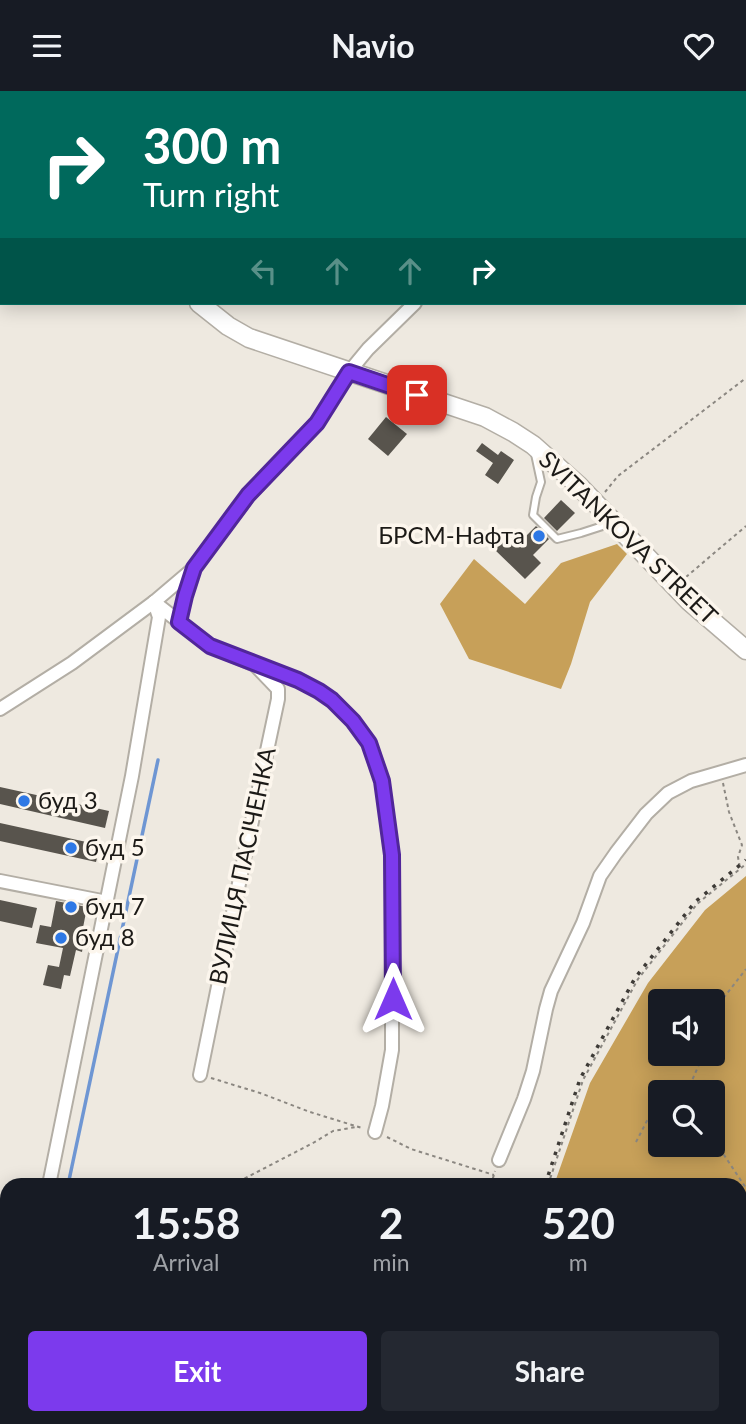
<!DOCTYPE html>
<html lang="en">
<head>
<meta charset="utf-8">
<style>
	:root { --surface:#171b24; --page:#242831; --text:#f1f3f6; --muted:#9ea1a6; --accent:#7c3aed }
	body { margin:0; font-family:Lato,sans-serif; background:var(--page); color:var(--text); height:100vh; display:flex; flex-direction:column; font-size:26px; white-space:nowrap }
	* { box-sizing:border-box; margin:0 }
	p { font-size:23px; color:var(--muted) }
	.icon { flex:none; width:38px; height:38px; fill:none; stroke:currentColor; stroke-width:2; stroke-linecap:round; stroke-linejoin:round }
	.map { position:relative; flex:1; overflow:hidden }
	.drawer { position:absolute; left:0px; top:1087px; width:747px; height:247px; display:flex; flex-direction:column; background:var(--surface); border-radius:21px 21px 0 0; box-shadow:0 4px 18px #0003 }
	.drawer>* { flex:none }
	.hud { position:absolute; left:0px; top:0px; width:747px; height:214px; box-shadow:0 4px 18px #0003; background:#00695c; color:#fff; overflow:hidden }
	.buttons { position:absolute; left:648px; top:898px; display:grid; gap:14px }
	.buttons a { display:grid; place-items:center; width:77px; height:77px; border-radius:7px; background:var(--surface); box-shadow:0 4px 18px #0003; font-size:35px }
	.pin { position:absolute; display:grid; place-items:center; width:60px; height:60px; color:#fff; margin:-30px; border-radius:14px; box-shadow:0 4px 10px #0006 }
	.me { position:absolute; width:77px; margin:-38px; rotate:0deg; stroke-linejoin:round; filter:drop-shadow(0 0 5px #0008) }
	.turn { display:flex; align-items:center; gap:24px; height:147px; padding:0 28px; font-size:32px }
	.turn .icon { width:91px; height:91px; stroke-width:2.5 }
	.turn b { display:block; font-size:49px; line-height:60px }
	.lanes { display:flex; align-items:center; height:66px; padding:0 28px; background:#0003; justify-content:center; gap:35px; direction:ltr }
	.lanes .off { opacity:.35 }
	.eta { display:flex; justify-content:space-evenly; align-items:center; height:119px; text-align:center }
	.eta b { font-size:42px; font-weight:700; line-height:49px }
	.button { display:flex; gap:14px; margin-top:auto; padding:14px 28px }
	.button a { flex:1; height:80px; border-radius:7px; background:var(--accent); color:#fff; font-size:28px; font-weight:700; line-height:80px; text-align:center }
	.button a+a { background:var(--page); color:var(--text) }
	header { display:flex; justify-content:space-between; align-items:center; height:91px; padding:0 28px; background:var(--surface); font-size:32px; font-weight:700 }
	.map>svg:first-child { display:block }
	.forest { fill:#c7a059; fill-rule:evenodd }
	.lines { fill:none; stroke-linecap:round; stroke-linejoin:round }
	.stream { stroke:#6e96d3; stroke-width:3.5 }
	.building { fill:#58544d }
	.service-casing { stroke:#b3aea5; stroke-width:10 }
	.minor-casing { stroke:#b3aea5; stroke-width:16 }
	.secondary-casing { stroke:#b3aea5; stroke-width:21 }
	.path { stroke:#8b8781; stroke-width:2; stroke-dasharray:3.5 3.5; stroke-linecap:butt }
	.service { stroke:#fff; stroke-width:6 }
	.minor { stroke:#fff; stroke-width:12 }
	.secondary { stroke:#fff; stroke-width:18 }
	.rail { stroke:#3e3b37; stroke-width:3.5; stroke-dasharray:3.5 7; stroke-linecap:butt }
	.route-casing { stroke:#51269a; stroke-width:18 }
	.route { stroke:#7c3aed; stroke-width:12 }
	.poi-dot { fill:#2e78e5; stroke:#fcf6ed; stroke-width:2.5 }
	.labels { text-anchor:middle; stroke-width:7; stroke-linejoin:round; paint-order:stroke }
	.poi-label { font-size:24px; fill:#1c1a17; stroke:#fcf6ed; text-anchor:start }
	.street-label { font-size:24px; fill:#1c1a17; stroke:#fcf6ed }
</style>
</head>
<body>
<header><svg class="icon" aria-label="menu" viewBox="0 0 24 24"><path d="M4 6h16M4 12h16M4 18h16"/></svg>Navio<svg class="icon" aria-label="heart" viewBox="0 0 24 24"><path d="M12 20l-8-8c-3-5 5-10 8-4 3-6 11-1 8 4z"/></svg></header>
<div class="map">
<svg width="746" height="1333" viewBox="0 0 746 1333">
	<rect width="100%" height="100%" fill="#eee9e0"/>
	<!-- forest -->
	<g class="forest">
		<path d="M 617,453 L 627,463 L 590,511 L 571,573 L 561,598 L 469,568 L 440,513 L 474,468 L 525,513 L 561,472 Z"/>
		<path d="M 746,785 L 746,1333 L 529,1333 L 529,1326 L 740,1326 L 740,1094 L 554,1094 L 590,992 L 648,892 L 705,819 ZM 660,910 L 712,910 L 712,962 L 660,962 ZM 660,1001 L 712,1001 L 712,1054 L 660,1054 Z"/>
	</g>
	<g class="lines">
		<!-- stream -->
		<g class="stream">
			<path d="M 68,1094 L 158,669"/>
			<path d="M 443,1326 L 443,1333"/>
			<path d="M 74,1333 L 74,1326"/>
		</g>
	</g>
	<!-- building -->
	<g class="building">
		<path d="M 386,326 L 407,343 L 388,365 L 368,348 Z"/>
		<path d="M 482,352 L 498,364 L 501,360 L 514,369 L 498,393 L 485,384 L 493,372 L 476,360 Z"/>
		<path d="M 561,409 L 575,422 L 557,440 L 544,427 Z"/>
		<path d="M 536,435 L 549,448 L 533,464 L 541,472 L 525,488 L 493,457 L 511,439 L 521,450 Z"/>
		<path d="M 0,696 L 109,720 L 105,737 L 0,713 Z"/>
		<path d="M 0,732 L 100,754 L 96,771 L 0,750 Z"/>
		<path d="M 0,809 L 37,817 L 32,837 L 0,830 Z"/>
		<path d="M 56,810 L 87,816 L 82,842 L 85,842 L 82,861 L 76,859 L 70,885 L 64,884 L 61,898 L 43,894 L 48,874 L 59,876 L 63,857 L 36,852 L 40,834 L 51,836 Z"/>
	</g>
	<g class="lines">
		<defs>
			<g id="service">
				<path d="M 535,363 L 541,391 L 536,406 L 533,424 L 557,448 L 581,442 L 612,432"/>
				<path d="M 106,1333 L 106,1326"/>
			</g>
			<g id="minor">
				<path d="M 621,2 L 623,0"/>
				<path d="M 154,511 L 210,555 L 255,574 L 278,598 L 278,608 L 245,763 L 200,984"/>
				<path d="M 179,531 L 185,505 L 194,477"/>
				<path d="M 256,574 L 298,589 L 319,600 L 333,609 L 353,630 L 369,652 L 382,690 L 392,764 L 392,959 L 382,1015 L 375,1041"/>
				<path d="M 0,618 L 72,572 L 154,511 L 194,477 L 249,404 L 317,332 L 349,281 L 368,258 L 415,212"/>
				<path d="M 0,790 L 107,811"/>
				<path d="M 499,1069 L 524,1008 L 533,980 L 546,918 L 551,900 L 583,832 L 600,785 L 616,762 L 646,723 L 668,702 L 691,690 L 746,674"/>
				<path d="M 49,1094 L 132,685 L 159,526 L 154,511"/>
			</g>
			<g id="secondary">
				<path d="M 19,0 L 20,2"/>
				<path d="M 199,212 L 228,235 L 249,247 L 485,326 L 513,341 L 533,354 L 578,394 L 689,510 L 746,559"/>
			</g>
		</defs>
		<!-- service casing -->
		<use href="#service" class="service-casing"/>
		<!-- minor casing -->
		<use href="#minor" class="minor-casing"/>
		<!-- secondary casing -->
		<use href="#secondary" class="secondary-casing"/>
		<!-- path -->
		<g class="path">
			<path d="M 605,401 L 618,385 L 746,287"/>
			<path d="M 686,486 L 746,435"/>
			<path d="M 723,692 L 729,721 L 742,754 L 738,766 L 740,777"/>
			<path d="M 712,946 L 722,927 L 722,909 L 746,878"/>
			<path d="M 211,987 L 260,1002 L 310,1021 L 362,1037"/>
			<path d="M 687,1001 L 704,962"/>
			<path d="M 387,1046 L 411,1058 L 494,1084"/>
			<path d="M 712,1046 L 746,1097"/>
			<path d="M 636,1051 L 650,1024 L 660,1013"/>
			<path d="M 232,1094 L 313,1052 L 333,1040 L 356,1036"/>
			<path d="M 491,1094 L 495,1080"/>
			<path d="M 548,1094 L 583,989 L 638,888 L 697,813 L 746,773"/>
			<path d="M 468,1326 L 468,1333"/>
			<path d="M 522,1333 L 522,1326"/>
		</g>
		<!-- service -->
		<use href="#service" class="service"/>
		<!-- minor -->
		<use href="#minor" class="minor"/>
		<!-- secondary -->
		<use href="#secondary" class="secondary"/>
		<!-- rail -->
		<g class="rail">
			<path d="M 545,1094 L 580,988 L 635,887 L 695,811 L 746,769"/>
			<path d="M 519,1333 L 519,1326"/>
		</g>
	</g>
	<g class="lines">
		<defs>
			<path id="route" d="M 393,908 L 392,764 L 382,690 L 369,652 L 353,630 L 332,609 L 319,600 L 298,589 L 210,555 L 179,531 L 185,505 L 194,477 L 248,404 L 317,332 L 349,281 L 417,304"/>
		</defs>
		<!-- route casing -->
		<use href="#route" class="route-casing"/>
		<!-- route -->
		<use href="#route" class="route"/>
	</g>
	<!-- markers -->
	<g class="poi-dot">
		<circle cx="539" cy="445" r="7"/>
		<circle cx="24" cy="710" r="7"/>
		<circle cx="71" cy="757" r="7"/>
		<circle cx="71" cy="816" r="7"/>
		<circle cx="61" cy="847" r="7"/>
	</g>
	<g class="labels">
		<!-- poi labels -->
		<g class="poi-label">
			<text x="525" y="453" text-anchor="end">БРСМ-Нафта</text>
			<text x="38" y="718">буд 3</text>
			<text x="85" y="765">буд 5</text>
			<text x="85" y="824">буд 7</text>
			<text x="75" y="855">буд 8</text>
		</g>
		<!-- street labels -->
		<g class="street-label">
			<text transform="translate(628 447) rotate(44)" y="8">SVITANKOVA STREET</text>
			<text transform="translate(243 775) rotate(-78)" y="8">ВУЛИЦЯ ПАСІЧЕНКА</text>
		</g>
	</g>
</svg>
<div class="buttons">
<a><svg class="icon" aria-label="sound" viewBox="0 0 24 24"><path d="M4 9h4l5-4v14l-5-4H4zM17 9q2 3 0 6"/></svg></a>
<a><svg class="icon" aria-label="search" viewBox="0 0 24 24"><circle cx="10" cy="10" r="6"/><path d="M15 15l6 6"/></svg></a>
</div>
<div class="pin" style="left:417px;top:304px;background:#d93025"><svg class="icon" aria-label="arrive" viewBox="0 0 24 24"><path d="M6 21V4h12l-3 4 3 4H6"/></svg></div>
<svg class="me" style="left:393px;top:908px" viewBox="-20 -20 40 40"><path d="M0-17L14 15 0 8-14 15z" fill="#7c3aed" stroke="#fff" stroke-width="4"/></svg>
<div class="hud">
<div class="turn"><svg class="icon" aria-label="right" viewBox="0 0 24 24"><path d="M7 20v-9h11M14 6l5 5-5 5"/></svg><div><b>300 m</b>Turn right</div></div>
<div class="lanes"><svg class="icon off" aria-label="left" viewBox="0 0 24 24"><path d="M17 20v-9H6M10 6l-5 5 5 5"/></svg><svg class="icon off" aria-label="ahead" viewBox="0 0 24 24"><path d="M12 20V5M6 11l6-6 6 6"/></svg><svg class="icon off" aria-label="ahead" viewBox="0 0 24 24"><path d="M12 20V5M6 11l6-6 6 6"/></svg><svg class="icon" aria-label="right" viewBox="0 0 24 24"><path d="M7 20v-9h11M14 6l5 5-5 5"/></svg></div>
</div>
<section class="drawer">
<div class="eta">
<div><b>15:58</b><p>Arrival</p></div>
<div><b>2</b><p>min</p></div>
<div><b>520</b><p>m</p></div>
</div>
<div class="button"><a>Exit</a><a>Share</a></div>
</section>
</div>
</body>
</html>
